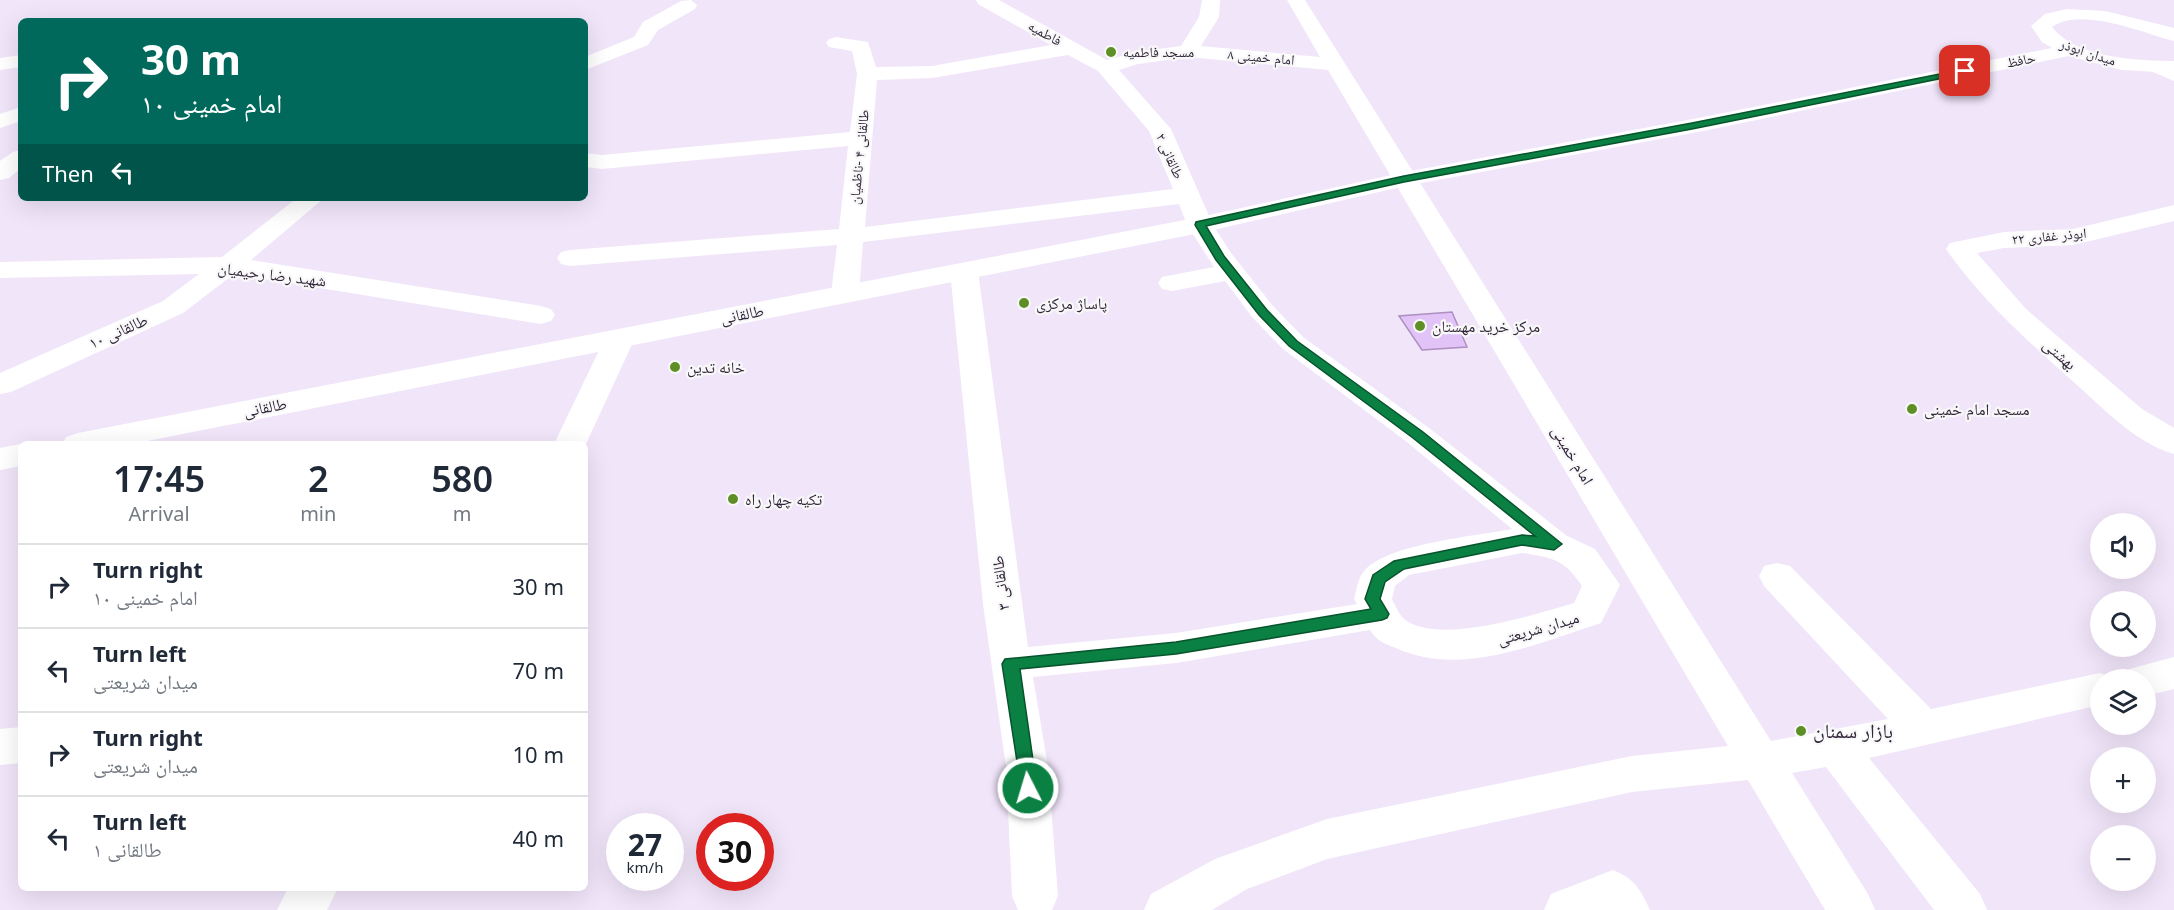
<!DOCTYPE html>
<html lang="en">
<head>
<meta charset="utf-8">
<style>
	:root { --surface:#fff; --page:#f2f2f3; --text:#1f2937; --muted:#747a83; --line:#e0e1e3 }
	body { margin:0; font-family:"Noto Sans","Noto Naskh Arabic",sans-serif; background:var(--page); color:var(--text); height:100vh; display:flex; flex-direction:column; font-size:22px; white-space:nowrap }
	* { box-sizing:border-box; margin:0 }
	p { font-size:20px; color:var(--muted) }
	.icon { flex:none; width:33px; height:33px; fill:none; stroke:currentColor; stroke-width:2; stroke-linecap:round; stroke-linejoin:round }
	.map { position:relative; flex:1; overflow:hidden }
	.panel { position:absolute; left:18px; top:441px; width:570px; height:450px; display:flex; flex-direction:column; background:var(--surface); border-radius:9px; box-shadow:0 6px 24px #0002 }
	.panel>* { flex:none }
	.top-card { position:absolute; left:18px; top:18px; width:570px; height:183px; border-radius:9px; box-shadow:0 6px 24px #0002; background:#00695c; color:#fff; overflow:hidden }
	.tools { position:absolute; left:2090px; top:513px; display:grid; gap:12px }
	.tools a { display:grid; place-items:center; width:66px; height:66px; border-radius:50%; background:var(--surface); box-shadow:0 6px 24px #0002; font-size:30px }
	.speed { position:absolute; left:606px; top:813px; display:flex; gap:12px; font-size:30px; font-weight:700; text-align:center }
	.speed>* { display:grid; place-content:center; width:78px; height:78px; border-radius:50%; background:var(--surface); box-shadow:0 6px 24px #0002; line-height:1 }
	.speed small { font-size:15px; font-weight:400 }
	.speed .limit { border:9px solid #d22; background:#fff; color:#111 }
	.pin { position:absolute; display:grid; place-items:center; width:51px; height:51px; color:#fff; margin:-26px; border-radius:12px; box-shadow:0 3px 9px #0006 }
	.me { position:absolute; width:66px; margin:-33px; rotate:355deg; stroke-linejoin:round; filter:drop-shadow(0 0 4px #0008) }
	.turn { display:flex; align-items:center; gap:21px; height:126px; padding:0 24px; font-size:27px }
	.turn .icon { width:78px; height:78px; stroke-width:2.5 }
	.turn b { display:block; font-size:42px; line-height:51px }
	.then { display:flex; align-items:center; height:57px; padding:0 24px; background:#0003; gap:12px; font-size:22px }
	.eta { display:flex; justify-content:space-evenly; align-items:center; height:102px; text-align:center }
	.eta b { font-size:36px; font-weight:600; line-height:42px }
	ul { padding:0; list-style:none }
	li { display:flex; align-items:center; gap:18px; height:84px; padding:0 24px; border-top:2px solid var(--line) }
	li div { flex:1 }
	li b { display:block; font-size:22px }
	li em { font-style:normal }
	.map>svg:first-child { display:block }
	.building { fill:#e2c3f7; stroke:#ad8fc1; stroke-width:1.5 }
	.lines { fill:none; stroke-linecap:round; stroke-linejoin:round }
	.minor { fill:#fff; fill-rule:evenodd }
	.major { fill:#fff; fill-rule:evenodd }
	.route { fill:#0b8043; stroke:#07532c; stroke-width:1.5 }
	.poi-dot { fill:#5e8f26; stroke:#f8f8f8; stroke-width:2 }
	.labels { text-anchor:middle; stroke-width:4.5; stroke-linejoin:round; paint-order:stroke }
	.far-street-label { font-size:14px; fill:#32263a; stroke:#f8f8f8 }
	.far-poi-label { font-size:14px; fill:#32263a; stroke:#f8f8f8; text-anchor:start }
	.street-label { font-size:16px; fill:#32263a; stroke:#f8f8f8 }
	.poi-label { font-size:16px; fill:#32263a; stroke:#f8f8f8; text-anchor:start }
	.near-poi-label { font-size:20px; fill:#32263a; stroke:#f8f8f8; text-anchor:start }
</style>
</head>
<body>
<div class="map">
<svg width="2174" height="910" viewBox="0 0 2174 910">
	<rect width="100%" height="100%" fill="#f1e5fa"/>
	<!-- building -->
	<path class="building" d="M 1452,312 L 1467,347 L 1422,350 L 1399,316 Z"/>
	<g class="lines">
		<!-- minor -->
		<g class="minor">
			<path d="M 691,0 L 697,5 L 695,9 L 658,30 L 648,45 L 585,70 L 585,57 L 634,37 L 643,22 L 681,1 Z"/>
			<path d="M 976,0 L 999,0 L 1107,60 L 1136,52 L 1181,46 L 1199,17 L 1202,0 L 1220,0 L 1219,17 L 1201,46 L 1320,57 L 1287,0 L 1305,0 L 1771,741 L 1888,719 L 1764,586 L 1759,576 L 1764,566 L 1777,563 L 1790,566 L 1931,709 L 2100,673 L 2114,678 L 2115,680 L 2100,680 L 2100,705 L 1869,758 L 1980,894 L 1987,910 L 1934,910 L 1826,767 L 1792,773 L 1868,894 L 1875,910 L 1825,910 L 1748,780 L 1632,792 L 1327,859 L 1247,889 L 1212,910 L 1144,910 L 1151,894 L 1215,859 L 1327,819 L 1632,756 L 1728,746 L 1328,70 L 1188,57 L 1138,64 L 1119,70 L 1171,129 L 1213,225 L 1231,253 L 1273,306 L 1303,337 L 1429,428 L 1567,536 L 1595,549 L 1620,585 L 1601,623 C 1539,643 1460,678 1396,648 C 1385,644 1377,641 1370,630 L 1176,663 L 1033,677 L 1048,767 L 1058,896 L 1052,910 L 1018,910 L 1012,896 L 1006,767 L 983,604 L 950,271 L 954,265 L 964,263 L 974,265 L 978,271 L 1028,647 L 1176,633 L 1357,604 L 1354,599 C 1357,589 1358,576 1366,569 C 1390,544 1475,536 1512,529 L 1407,442 L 1283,349 L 1253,318 L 1225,281 L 1172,291 L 1162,289 L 1158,283 L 1162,277 L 1214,267 L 1187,225 L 1179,204 L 863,242 L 859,294 L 855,300 L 845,302 L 835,300 L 831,294 L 837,245 L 570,266 L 561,264 L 557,258 L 561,252 L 570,250 L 839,229 L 848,146 L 602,169 L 585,167 L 585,153 L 602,155 L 850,132 L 857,74 L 852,51 L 829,47 L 826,43 L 829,39 L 836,37 L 868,42 L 876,67 L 932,66 L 1051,45 L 978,4 ZM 1068,55 L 1098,71 L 1149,131 L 1173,189 L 865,227 L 877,80 L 932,78 ZM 1522,553 C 1553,558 1564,559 1582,586 L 1574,603 C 1536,614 1436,647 1403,618 C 1399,614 1395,605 1392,599 L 1395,586 L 1409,575 Z"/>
			<path d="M 21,55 L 21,67 L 0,70 L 0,58 Z"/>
			<path d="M 2160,62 L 2174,67 L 2174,81 L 2153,72 L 2150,68 L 2153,64 Z"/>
			<path d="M 21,107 L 21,121 L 0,128 L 0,114 Z"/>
			<path d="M 21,150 L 21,168 L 9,178 L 0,180 L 0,161 L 13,152 Z"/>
			<path d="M 297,198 L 324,198 L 251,260 L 541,306 L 551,309 L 555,315 L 551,321 L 541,324 L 234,274 L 183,313 L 11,392 L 0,394 L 0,373 L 163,301 L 199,274 L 0,278 L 0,262 L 222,257 Z"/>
			<path d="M 2174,205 L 2174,221 L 2073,245 L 2004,248 L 1977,253 L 2026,309 L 2142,409 L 2174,428 L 2174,454 C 2136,443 2105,410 2077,385 C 2030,343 1982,301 1946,249 L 1950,243 L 2004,232 L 2073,229 Z"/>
			<path d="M 620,329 L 630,332 L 635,338 L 586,444 L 585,446 L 585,444 L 554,444 L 605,338 L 610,332 Z"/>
			<path d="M 2174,657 L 2174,689 L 2145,696 L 2145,680 L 2123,680 L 2129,669 Z"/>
			<path d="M 21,727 L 21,763 L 0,765 L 0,729 Z"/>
			<path d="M 1613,870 C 1635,879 1640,889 1650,910 L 1544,910 L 1551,894 Z"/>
			<path d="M 288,888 L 338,888 L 327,910 L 277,910 Z"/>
		</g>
		<!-- major -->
		<g class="major">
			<path d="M 2067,9 L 2105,11 L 2174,28 L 2174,41 C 2143,33 2081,6 2052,27 C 2075,58 2139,61 2174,61 L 2174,73 L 2122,70 L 2069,56 L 1693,133 L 1405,186 L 1200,233 L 132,444 L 62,444 L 66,437 L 78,433 L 1200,217 L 1405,172 L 1693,119 L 2052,48 L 2042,42 L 2031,26 L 2045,14 Z"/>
			<path d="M 21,444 L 21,466 L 0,470 L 0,448 Z"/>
		</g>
	</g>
	<!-- route -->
	<path class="route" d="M 1965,69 L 1969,71 L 1968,73 L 1692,129 L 1404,182 L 1206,226 L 1224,256 L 1267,310 L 1297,341 L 1423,432 L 1562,544 L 1554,550 L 1522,545 L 1404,569 L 1385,582 L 1380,599 L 1389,614 L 1387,618 L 1382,620 L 1176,654 L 1020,669 L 1037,788 L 1035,794 L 1028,796 L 1022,794 L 1002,664 L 1005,659 L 1176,642 L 1371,609 L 1365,599 L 1373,575 L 1394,561 L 1522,535 L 1535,536 L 1413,438 L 1289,346 L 1259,315 L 1216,260 L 1195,225 L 1196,222 L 1404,176 L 1692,123 Z"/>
	<!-- markers -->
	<g class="poi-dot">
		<circle cx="1111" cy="52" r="6"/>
		<circle cx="1024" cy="303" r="6"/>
		<circle cx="1420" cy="326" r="6"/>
		<circle cx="675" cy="367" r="6"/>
		<circle cx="1912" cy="409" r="6"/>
		<circle cx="733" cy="499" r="6"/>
		<circle cx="1801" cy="731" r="6"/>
	</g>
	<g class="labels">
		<!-- far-street labels -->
		<g class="far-street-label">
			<text transform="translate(1045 33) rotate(29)" y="5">فاطمیه</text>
			<text transform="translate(2088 52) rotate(18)" y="5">میدان ابوذر</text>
			<text transform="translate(1261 57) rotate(5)" y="5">امام خمینی ۸</text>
			<text transform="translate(2021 60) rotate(-11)" y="5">حافظ</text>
			<text transform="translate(1170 156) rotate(66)" y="5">طالقانی ۲</text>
			<text transform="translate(859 157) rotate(-84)" y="5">طالقانی ۴ -ناظمیان</text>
			<text transform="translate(2049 236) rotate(-5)" y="5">ابوذر غفاری ۲۲</text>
		</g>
		<!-- far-poi labels -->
		<g class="far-poi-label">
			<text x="1123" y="57">مسجد فاطمیه</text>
		</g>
		<!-- street labels -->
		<g class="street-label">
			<text transform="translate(272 274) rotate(7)" y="6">شهید رضا رحیمیان</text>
			<text transform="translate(742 314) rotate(-11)" y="6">طالقانی</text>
			<text transform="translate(118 331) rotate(-24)" y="6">طالقانی ۱۰</text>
			<text transform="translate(2060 354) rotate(41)" y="6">بهشتی</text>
			<text transform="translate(265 407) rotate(-11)" y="6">طالقانی</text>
			<text transform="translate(1573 455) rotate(59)" y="6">امام خمینی</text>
			<text transform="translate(1000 583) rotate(-97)" y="6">طالقانی ۳</text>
			<text transform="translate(1538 628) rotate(-16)" y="6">میدان شریعتی</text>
		</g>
		<!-- poi labels -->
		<g class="poi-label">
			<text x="1036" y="309">پاساژ مرکزی</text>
			<text x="1432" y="332">مرکز خرید مهستان</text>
			<text x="687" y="373">خانه تدین</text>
			<text x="1924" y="415">مسجد امام خمینی</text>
			<text x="745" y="505">تکیه چهار راه</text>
		</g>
		<!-- near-poi labels -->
		<g class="near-poi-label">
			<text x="1813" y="738">بازار سمنان</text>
		</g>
	</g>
</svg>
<div class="tools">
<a><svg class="icon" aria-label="sound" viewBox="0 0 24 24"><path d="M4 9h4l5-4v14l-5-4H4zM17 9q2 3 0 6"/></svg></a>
<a><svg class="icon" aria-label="search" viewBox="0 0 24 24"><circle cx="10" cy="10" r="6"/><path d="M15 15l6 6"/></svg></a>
<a><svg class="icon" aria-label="layers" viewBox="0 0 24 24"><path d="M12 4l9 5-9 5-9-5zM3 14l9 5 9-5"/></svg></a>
<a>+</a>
<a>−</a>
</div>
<div class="speed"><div>27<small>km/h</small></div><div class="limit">30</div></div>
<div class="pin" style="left:1965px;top:71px;background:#d93025"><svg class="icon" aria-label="arrive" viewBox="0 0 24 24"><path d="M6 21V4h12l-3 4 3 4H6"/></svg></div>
<svg class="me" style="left:1028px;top:788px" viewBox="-20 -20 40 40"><circle r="17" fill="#0b8043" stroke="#fff" stroke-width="3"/><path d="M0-11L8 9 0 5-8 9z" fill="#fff"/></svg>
<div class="top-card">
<div class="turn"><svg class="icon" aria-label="right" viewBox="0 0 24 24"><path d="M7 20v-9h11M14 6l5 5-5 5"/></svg><div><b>30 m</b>امام خمینی ۱۰</div></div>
<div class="then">Then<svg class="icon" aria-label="left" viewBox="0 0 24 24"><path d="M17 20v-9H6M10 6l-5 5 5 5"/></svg></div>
</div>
<section class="panel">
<div class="eta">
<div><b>17:45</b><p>Arrival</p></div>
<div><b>2</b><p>min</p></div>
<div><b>580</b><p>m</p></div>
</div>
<ul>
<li><svg class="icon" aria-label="right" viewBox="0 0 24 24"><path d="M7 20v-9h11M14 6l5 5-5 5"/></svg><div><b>Turn right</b><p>امام خمینی ۱۰</p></div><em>30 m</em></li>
<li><svg class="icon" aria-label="left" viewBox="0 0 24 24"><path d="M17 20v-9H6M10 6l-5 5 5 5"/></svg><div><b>Turn left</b><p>میدان شریعتی</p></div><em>70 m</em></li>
<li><svg class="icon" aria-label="right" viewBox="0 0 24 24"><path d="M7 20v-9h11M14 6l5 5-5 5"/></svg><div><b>Turn right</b><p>میدان شریعتی</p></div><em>10 m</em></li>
<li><svg class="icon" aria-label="left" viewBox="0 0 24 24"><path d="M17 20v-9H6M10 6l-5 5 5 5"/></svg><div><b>Turn left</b><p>طالقانی ۱</p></div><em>40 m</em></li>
</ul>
</section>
</div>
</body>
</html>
